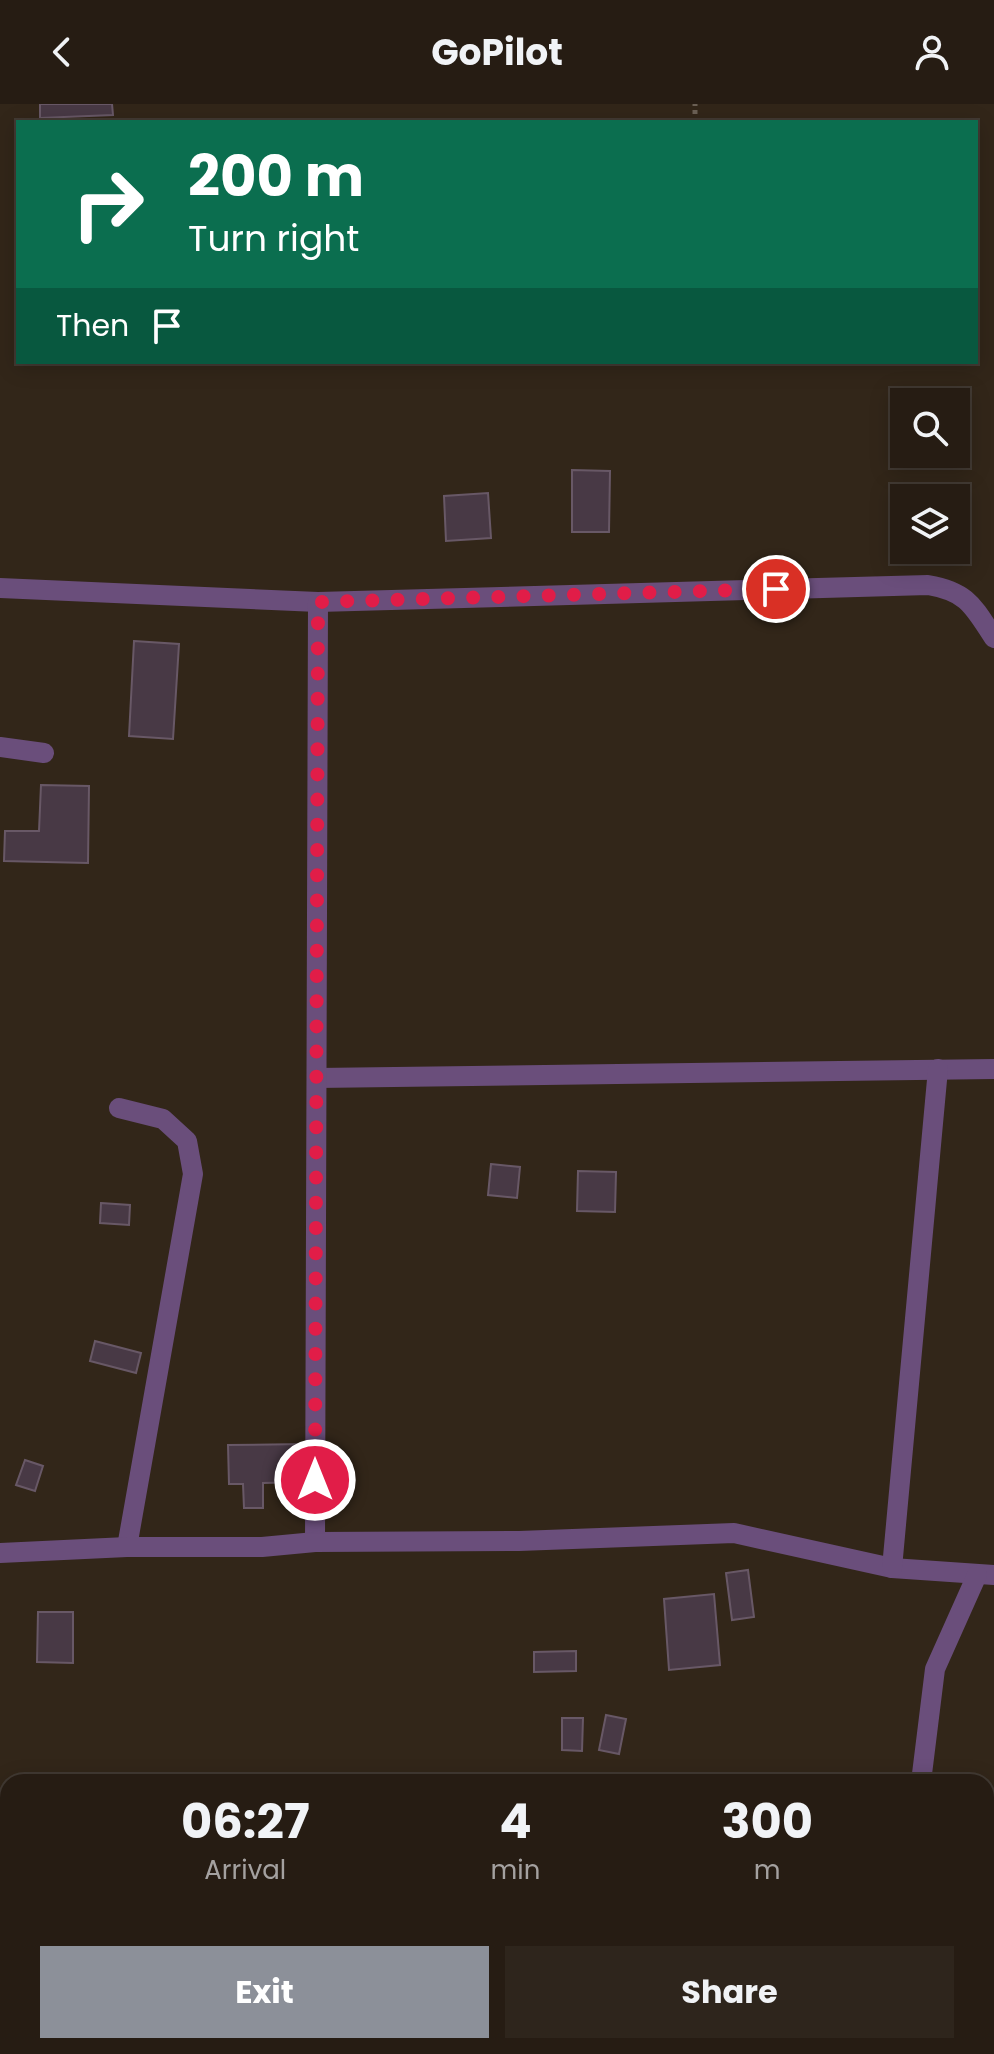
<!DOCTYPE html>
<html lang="en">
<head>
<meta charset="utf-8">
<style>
	:root { --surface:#261c13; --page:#2e251c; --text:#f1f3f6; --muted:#a4a1a0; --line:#423a33; --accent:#8c9099 }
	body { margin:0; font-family:Poppins,sans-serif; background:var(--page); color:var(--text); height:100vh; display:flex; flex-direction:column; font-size:30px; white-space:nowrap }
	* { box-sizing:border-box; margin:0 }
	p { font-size:26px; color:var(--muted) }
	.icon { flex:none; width:44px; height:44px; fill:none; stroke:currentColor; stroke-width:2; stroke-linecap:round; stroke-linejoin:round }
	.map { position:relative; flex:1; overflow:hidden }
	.panel { position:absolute; left:0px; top:1670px; width:994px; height:280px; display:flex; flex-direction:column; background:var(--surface); border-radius:24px 24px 0 0; box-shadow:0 4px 20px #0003,0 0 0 2px var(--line) }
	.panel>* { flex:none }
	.top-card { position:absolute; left:16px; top:16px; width:962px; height:244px; border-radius:0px; box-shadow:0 4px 20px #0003,0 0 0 2px var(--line); background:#0b6e4f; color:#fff; overflow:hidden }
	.buttons { position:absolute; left:890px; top:284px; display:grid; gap:16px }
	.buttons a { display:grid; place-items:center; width:80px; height:80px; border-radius:0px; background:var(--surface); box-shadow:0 4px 20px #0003,0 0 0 2px var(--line); font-size:40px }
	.pin { position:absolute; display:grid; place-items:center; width:68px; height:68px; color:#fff; margin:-34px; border:4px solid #fff; border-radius:50%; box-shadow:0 2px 8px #0007 }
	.me { position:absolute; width:88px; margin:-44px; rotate:0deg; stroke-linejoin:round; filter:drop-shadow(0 0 6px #0008) }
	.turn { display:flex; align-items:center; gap:28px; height:168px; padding:0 40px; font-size:36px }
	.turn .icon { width:104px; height:104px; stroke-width:2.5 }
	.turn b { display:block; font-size:56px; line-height:68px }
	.then { display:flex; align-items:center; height:76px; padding:0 40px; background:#0003; gap:16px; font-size:30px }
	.eta { display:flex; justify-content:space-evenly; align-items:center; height:136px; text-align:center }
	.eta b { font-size:48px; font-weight:700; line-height:56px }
	.cta { display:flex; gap:16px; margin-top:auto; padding:16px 40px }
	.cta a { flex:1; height:92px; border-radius:0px; background:var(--accent); color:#fff; font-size:32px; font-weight:700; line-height:92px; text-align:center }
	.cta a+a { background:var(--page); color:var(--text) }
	header { display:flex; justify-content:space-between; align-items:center; height:104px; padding:0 40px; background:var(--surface); font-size:36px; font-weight:700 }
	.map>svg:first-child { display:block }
	.building { fill:#483945; stroke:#685866; stroke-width:2 }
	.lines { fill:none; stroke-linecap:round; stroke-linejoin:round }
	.path { stroke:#6b6055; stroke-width:5; stroke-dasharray:4 4; stroke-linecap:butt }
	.minor { stroke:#6a4e7b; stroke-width:20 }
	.route { stroke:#e11d48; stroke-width:14; stroke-dasharray:0 25.2 }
</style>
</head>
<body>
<header><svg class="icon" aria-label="back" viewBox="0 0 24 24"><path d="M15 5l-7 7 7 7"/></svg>GoPilot<svg class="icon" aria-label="person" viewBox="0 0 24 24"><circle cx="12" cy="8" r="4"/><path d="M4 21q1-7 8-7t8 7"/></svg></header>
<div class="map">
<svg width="994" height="1950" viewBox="0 0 994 1950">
	<rect width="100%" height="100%" fill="#322619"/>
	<!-- building -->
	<g class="building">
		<path d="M 40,0 L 112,0 L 113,11 L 40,14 Z"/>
		<path d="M 572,366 L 610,367 L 609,428 L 572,428 Z"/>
		<path d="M 488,389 L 491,434 L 446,437 L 444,392 Z"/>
		<path d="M 134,537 L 179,540 L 173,635 L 129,632 Z"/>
		<path d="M 41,681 L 89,682 L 88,759 L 4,757 L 5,727 L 39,727 Z"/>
		<path d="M 491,1060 L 520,1063 L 517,1094 L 488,1091 Z"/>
		<path d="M 578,1067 L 616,1068 L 615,1108 L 577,1107 Z"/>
		<path d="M 101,1099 L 130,1101 L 129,1121 L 100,1119 Z"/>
		<path d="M 95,1237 L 141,1249 L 136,1269 L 90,1257 Z"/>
		<path d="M 305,1340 L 306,1378 L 263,1379 L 263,1404 L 244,1404 L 243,1380 L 229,1380 L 228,1341 Z"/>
		<path d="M 25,1356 L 43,1362 L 35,1387 L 16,1381 Z"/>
		<path d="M 748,1466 L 754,1513 L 732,1516 L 726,1469 Z"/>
		<path d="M 714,1490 L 720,1561 L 669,1566 L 664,1495 Z"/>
		<path d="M 38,1508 L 73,1508 L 73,1559 L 37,1558 Z"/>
		<path d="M 576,1547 L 576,1567 L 534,1568 L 534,1548 Z"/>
		<path d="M 606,1611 L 626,1615 L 619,1650 L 599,1646 Z"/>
		<path d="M 562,1614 L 583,1614 L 582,1647 L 562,1646 Z"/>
		<path d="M 608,1942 L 653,1942 L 653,1950 L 609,1950 Z"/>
	</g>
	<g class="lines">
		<!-- path -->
		<path class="path" d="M 695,18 L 695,0"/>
		<!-- minor -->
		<g class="minor">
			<path d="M 0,484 L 318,498 L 928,481 C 968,488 973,502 994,534"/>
			<path d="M 0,643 L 44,649"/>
			<path d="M 317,974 L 994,965"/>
			<path d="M 119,1004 L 163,1015 L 187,1037 L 193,1070 L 127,1443"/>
			<path d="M 315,1438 L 318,498"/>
			<path d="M 0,1449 L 127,1443 L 262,1443 L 315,1438 L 519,1437 L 734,1429 L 892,1464 L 994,1471"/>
			<path d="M 892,1464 L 938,965"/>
			<path d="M 921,1678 L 935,1565 L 977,1471"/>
			<path d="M 904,1950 L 904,1942"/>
		</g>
	</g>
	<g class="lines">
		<!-- route -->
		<path class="route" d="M 315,1376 L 318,498 L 776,485"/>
	</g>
</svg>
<div class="buttons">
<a><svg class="icon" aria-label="search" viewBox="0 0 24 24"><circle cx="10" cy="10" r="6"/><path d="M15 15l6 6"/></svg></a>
<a><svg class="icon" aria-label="layers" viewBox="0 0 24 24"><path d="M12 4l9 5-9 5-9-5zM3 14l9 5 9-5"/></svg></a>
</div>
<div class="pin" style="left:776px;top:485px;background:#d93025"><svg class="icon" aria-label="arrive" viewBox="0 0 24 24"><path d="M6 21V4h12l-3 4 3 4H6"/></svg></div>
<svg class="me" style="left:315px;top:1376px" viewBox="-20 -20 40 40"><circle r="17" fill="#e11d48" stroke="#fff" stroke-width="3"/><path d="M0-11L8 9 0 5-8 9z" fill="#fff"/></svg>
<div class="top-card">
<div class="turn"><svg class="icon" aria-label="right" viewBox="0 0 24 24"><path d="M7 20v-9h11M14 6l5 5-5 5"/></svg><div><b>200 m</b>Turn right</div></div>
<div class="then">Then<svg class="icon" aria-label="arrive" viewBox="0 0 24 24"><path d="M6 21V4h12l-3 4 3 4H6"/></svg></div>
</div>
<section class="panel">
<div class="eta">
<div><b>06:27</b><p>Arrival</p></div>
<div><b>4</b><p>min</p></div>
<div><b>300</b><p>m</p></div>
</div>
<div class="cta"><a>Exit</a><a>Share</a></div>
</section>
</div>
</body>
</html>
